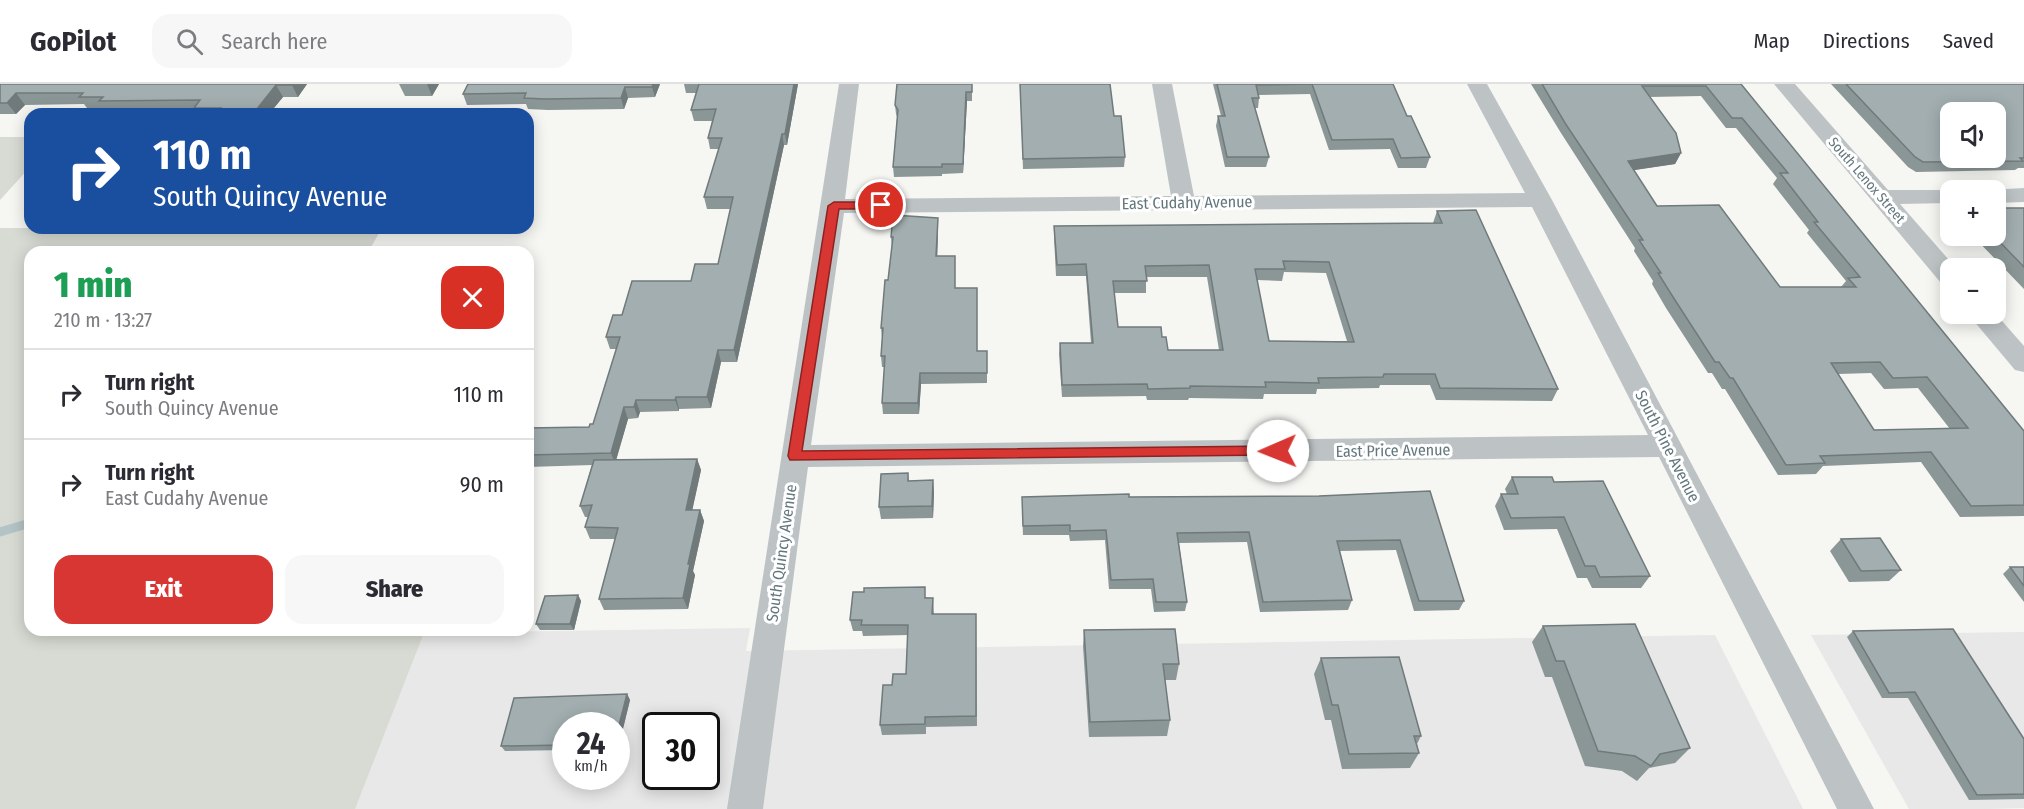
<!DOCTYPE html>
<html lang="en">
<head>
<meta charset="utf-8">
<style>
	:root { --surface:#fff; --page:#f7f7f7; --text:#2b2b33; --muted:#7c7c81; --line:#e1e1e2; --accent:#d73633 }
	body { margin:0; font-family:"Fira Sans Condensed",sans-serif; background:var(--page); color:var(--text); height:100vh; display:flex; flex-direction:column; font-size:22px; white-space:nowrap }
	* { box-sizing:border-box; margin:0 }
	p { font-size:20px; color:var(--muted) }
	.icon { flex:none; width:33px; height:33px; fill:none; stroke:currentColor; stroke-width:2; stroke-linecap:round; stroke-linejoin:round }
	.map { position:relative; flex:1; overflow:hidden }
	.sheet { position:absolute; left:24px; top:162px; width:510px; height:390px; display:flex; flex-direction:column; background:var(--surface); border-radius:18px; box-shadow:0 3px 15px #0003 }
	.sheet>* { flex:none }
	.banner { position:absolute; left:24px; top:24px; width:510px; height:126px; border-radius:18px; box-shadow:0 3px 15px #0003; background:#1a4fa0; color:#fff; overflow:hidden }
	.buttons { position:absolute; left:1940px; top:18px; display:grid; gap:12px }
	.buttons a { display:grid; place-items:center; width:66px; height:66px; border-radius:12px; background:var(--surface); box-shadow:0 3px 15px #0003; font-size:30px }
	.speed { position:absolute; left:552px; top:628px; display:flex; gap:12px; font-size:30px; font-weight:700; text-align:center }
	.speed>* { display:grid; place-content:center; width:78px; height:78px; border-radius:50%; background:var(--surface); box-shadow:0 3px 15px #0003; line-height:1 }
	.speed small { font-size:15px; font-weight:400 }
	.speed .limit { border:3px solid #111; border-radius:9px; background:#fff; color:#111 }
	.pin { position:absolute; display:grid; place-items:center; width:51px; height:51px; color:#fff; margin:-26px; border:3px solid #fff; border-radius:50%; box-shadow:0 2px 6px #0007 }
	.me { position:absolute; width:66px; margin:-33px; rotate:269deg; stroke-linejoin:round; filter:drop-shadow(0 0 4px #0008) }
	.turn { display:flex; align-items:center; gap:21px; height:126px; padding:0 30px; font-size:27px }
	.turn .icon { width:78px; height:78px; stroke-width:2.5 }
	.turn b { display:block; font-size:42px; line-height:51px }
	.round { display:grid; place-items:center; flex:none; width:63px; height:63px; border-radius:18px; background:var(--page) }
	.headline { display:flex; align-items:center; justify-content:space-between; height:102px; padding:0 30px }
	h1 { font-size:36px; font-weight:800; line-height:45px; color:#1e9e55 }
	.button { display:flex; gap:12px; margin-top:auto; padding:12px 30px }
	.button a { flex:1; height:69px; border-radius:18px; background:var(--accent); color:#fff; font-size:24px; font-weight:800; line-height:69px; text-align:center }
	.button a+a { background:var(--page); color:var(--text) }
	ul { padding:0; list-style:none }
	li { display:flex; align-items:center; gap:18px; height:90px; padding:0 30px; border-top:2px solid var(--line) }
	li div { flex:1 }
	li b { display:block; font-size:22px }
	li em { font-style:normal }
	header { display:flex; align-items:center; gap:36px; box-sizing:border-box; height:84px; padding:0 30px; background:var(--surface); border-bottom:2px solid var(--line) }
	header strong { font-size:28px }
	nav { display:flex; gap:33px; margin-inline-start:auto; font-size:21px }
	.search { width:420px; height:54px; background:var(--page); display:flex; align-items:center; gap:15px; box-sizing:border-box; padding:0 21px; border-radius:18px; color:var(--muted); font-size:22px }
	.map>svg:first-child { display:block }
	.built { fill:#e7e8e7; fill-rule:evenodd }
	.green { fill:#d7dbd3 }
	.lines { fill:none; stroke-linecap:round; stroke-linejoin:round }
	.stream { stroke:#b4c3c5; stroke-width:9 }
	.minor { fill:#bdc3c5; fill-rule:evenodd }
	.wall { fill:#8b9697; fill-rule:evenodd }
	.shaded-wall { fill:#717a7b }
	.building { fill:#a2aeb0; stroke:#717a7b; stroke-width:1.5; fill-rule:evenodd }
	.route { fill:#d73633; stroke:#8c2321; stroke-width:1.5 }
	.labels { text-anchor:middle; stroke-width:6; stroke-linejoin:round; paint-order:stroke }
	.far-street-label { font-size:14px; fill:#63777c; stroke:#fff }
	.street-label { font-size:16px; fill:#63777c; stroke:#fff }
</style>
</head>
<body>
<header>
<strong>GoPilot</strong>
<div class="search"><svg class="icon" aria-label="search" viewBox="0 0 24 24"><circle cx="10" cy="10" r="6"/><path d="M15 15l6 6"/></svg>Search here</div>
<nav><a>Map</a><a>Directions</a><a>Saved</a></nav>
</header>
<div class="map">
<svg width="2024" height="725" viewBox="0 0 2024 725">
	<rect width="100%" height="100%" fill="#f6f6f3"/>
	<!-- built -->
	<g class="built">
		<path d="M 0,144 L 382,144 L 368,168 L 30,168 L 30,546 L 425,546 L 425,549 L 750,544 L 746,567 L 1715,551 L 1803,725 L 0,725 ZM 566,642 L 616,642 L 616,693 L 566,693 ZM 656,642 L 706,642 L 706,693 L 656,693 Z"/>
		<path d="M 2024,548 L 2024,724 L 1989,725 L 1909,725 L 1811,551 Z"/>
	</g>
	<!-- green -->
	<g class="green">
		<path d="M 0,53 L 30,53 L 30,83 L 0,116 Z"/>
		<path d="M 0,144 L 382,144 L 368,168 L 30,168 L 30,546 L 425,546 L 355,725 L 0,725 Z"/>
	</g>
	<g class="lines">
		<!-- stream -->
		<path class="stream" d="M 0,448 L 30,439"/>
		<!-- minor -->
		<g class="minor">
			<path d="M 839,0 L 859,0 L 845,115 L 1171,112 L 1152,0 L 1172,0 L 1194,112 L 1525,109 L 1467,0 L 1487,0 L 1552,116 L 1874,725 L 1837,725 L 1659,373 L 808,383 L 763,725 L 727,725 ZM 1532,123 L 1648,351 L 811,361 L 844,129 Z"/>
			<path d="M 1774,0 L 1795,0 L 1888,106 L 1956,106 L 1950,106 L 1950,119 L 1900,120 L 1956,184 L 1950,184 L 1950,201 L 1941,199 Z"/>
			<path d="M 2024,104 L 2024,118 L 1995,119 L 1995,106 L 1989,106 Z"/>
			<path d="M 1995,229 L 2024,262 L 2024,288 L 2015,286 L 1968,230 Z"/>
		</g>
	</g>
	<!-- wall -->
	<g class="wall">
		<path d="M 0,0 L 307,0 L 298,13 L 283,13 L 269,30 L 198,30 L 196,28 L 106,29 L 103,24 L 87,24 L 84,20 L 25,21 L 16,30 L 0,30 Z"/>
		<path d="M 399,0 L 439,0 L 432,12 L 405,12 Z"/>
		<path d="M 468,0 L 660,0 L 655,13 L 628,14 L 624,25 L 548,26 L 528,25 L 526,20 L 467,21 L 463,10 Z"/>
		<path d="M 684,0 L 798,0 L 787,61 L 784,61 L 737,278 L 721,278 L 711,324 L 679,325 L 679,327 L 640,328 L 638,334 L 628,335 L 616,376 L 697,375 L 701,386 L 692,426 L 700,426 L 704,437 L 693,487 L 695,491 L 688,525 L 604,526 L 599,515 L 615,455 L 590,455 L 585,443 L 588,433 L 585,433 L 580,422 L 592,381 L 528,383 L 528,344 L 589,343 L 593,340 L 616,265 L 610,265 L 606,253 L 622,231 L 691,197 L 718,180 L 731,125 L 707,125 L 704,113 L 719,65 L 710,65 L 708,54 L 712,37 L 694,37 L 691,26 L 696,9 L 686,9 Z"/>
		<path d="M 972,0 L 972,17 L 967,17 L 963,89 L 942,90 L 942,92 L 894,93 L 893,83 L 897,33 L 896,30 L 895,21 Z"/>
		<path d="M 1020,0 L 1110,0 L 1114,32 L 1125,73 L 1124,83 L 1023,85 Z"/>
		<path d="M 1213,0 L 1393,0 L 1407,32 L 1430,73 L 1426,84 L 1398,84 L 1390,65 L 1329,66 L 1310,10 L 1259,11 L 1259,14 L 1258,24 L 1255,24 L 1269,73 L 1266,83 L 1225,83 L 1216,42 L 1218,32 L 1221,32 Z"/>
		<path d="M 1531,0 L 1741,0 L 2024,347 L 2024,432 L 1960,433 L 1921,378 L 1823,382 L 1816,390 L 1778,391 L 1725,305 L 1722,305 L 1712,289 L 1708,289 L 1666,224 L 1652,200 L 1653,197 L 1634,167 L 1635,164 L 1561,49 ZM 1701,12 L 1726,44 L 1736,44 L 1777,94 L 1773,100 L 1809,146 L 1807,149 L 1846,197 L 1841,203 L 1780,203 L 1657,122 L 1633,86 L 1675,80 L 1681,69 L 1649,13 ZM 1871,289 L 1884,305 L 1918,304 L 1950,345 L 1874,346 L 1838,290 Z"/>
		<path d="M 1831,0 L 2024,0 L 2024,84 L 2018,84 L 2015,86 L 1916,88 L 1908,83 Z"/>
		<path d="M 2024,124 L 2024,205 L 1973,152 L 1995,152 Z"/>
		<path d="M 1437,127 L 1558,305 L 1552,317 L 1436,316 L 1430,301 L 1380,301 L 1379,304 L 1317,305 L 1316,310 L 1264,310 L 1263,315 L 1189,314 L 1188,316 L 1147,316 L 1146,312 L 1062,313 L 1059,270 L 1060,259 L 1091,259 L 1086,192 L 1056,192 L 1054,153 L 1054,142 L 1433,139 ZM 1284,188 L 1326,189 L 1347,257 L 1269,257 L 1257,196 L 1282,197 ZM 1146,193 L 1207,193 L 1219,266 L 1168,266 L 1162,253 L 1118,243 L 1114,209 L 1146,209 Z"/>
		<path d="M 938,145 L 937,172 L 955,172 L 955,204 L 977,267 L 987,267 L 987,299 L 921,300 L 919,330 L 883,330 L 882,319 L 885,283 L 882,283 L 881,272 L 882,254 L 881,244 L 888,196 L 892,164 L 891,153 Z"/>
		<path d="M 908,389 L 909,397 L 933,396 L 934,409 L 933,434 L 881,435 L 879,423 Z"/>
		<path d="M 1512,393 L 1554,398 L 1650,492 L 1641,504 L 1592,504 L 1587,494 L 1577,494 L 1557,445 L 1504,446 L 1495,422 L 1501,410 L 1507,410 L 1505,405 Z"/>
		<path d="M 1430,407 L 1464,517 L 1459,526 L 1414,527 L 1396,466 L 1340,467 L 1352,516 L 1348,526 L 1260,528 L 1247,458 L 1179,459 L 1187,518 L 1185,527 L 1154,528 L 1151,505 L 1109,505 L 1105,456 L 1070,457 L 1069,451 L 1023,451 L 1022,423 L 1129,413 L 1319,412 Z"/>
		<path d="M 1841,455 L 1901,486 L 1889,497 L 1849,498 L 1830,467 Z"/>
		<path d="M 2010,483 L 2024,483 L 2024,518 L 2003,490 Z"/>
		<path d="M 864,508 L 933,514 L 934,530 L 976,530 L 977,642 L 926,643 L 926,650 L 882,651 L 880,641 L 892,601 L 906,590 L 908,551 L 863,552 L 862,547 L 853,547 L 850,536 Z"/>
		<path d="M 578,511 L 581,517 L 574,546 L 540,546 L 536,540 Z"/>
		<path d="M 1543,542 L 1690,664 L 1675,679 L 1649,684 L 1637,697 L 1622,687 L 1585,682 L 1552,593 L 1545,593 L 1532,558 Z"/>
		<path d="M 1084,546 L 1179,580 L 1176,596 L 1165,596 L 1170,636 L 1167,652 L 1089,653 L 1083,562 Z"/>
		<path d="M 1853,547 L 2024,655 L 2024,715 L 1969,716 L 1908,614 L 1882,614 L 1847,553 Z"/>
		<path d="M 1321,574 L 1421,652 L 1417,660 L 1419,669 L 1410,684 L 1342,685 L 1331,636 L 1325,636 L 1314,590 Z"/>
		<path d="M 627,610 L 630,616 L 618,665 L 616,666 L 616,642 L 566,642 L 566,666 L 505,667 L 501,662 Z"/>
	</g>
	<!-- shaded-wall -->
	<g class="shaded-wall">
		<path d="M 293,0 L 307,0 L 298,13 L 292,1 Z"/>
		<path d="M 427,0 L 439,0 L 432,12 Z"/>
		<path d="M 653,0 L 660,0 L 655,13 L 652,3 Z"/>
		<path d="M 794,0 L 798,0 L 787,61 L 785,50 Z"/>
		<path d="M 276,1 L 283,13 L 269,30 L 253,30 Z"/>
		<path d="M 625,3 L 628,14 L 624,25 L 621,14 Z"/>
		<path d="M 966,8 L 967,17 L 963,89 L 963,80 Z"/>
		<path d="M 16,9 L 25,21 L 16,30 L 7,19 Z"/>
		<path d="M 782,50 L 784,61 L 737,278 L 734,266 Z"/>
		<path d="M 1681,69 L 1675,80 L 1622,88 L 1628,77 Z"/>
		<path d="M 938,134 L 938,145 L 937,183 L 936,172 Z"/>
		<path d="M 718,266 L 721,278 L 711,324 L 707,313 Z"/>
		<path d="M 920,289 L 921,300 L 919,330 L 918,319 Z"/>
		<path d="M 676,313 L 679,325 L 679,327 L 675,316 Z"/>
		<path d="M 636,316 L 640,328 L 638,334 L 634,323 Z"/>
		<path d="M 624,323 L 628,335 L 615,380 L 611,369 Z"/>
		<path d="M 697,375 L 701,386 L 690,437 L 686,426 Z"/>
		<path d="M 933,396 L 934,409 L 933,434 L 932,422 Z"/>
		<path d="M 700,426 L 704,437 L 693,487 L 695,491 L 688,525 L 683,514 L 688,480 Z"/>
		<path d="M 578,511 L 581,517 L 574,546 L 570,540 Z"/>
		<path d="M 627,610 L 630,616 L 618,665 L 616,663 L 616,653 Z"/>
	</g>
	<!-- building -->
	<g class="building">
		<path d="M 0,0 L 293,0 L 292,1 L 276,1 L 253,30 L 216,30 L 221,24 L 194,24 L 200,16 L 99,17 L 103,13 L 79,13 L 83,9 L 16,9 L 7,19 L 0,19 Z"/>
		<path d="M 468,0 L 653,0 L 652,3 L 625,3 L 621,14 L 544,15 L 524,14 L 526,9 L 463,10 Z"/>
		<path d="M 699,0 L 794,0 L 785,50 L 782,50 L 734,266 L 718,266 L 707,313 L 676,313 L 675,316 L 636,316 L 634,323 L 624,323 L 611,369 L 528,371 L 528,344 L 589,343 L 590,340 L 593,340 L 620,253 L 606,253 L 613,231 L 622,231 L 632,197 L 691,197 L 695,180 L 718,180 L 733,113 L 704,113 L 722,54 L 708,54 L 716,25 L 691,26 Z"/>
		<path d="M 897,0 L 972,0 L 972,8 L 966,8 L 963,80 L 942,80 L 942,83 L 893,83 L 898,26 L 895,21 Z"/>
		<path d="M 1020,0 L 1110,0 L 1114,32 L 1121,32 L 1125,73 L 1023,75 Z"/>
		<path d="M 1217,0 L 1393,0 L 1407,32 L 1411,32 L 1430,73 L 1401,74 L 1393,55 L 1332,56 L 1312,0 L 1256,1 L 1259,14 L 1252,14 L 1269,73 L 1227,73 L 1218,32 L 1225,32 Z"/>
		<path d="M 1542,0 L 1741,0 L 2024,347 L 2024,421 L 1971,422 L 1931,368 L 1820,372 L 1825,379 L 1786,381 L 1733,294 L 1730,294 L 1719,278 L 1715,278 L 1673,213 L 1658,189 L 1661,189 L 1639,156 L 1643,156 L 1565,39 ZM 1642,2 L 1706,2 L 1732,34 L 1742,34 L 1788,89 L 1780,89 L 1818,138 L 1814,138 L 1860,193 L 1848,194 L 1856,203 L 1780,203 L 1719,121 L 1657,122 L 1628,77 L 1681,69 L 1676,49 ZM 1880,278 L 1893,294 L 1927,293 L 1968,344 L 1874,346 L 1831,279 Z"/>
		<path d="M 1846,0 L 2024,0 L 2024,74 L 2020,74 L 2023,77 L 1923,78 L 1915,73 ZM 1950,28 L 1995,28 L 1995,74 L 1950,74 Z"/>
		<path d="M 1995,124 L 2024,124 L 2024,183 L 1994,152 L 1995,152 Z"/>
		<path d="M 1476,126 L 1558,305 L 1440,304 L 1435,290 L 1384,290 L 1383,293 L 1318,294 L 1319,299 L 1265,298 L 1266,303 L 1190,302 L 1190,304 L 1148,305 L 1147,300 L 1062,301 L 1060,259 L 1093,259 L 1086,180 L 1057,181 L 1054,142 L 1442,139 L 1437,127 ZM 1283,177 L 1329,178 L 1354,258 L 1269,257 L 1255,185 L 1285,185 ZM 1209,181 L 1223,266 L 1168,266 L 1166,253 L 1162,253 L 1161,243 L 1118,243 L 1113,197 L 1147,197 L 1145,182 Z"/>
		<path d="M 893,131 L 938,134 L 936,172 L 955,172 L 955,204 L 977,204 L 977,267 L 987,267 L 987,289 L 920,289 L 918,319 L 882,319 L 885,272 L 881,272 L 883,244 L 881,244 L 885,196 L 888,196 L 893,153 L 891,153 Z"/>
		<path d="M 697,375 L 686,426 L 700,426 L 688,480 L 690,480 L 683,514 L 599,515 L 618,444 L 585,443 L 592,421 L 580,422 L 594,376 Z"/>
		<path d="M 908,389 L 908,397 L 933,396 L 932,422 L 879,423 L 881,390 Z"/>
		<path d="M 1512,393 L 1552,393 L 1554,398 L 1603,397 L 1650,492 L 1600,493 L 1595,482 L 1585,482 L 1564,433 L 1511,434 L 1501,410 L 1518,410 Z"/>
		<path d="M 1430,407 L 1464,517 L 1419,517 L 1400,456 L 1337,457 L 1352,516 L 1263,518 L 1249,448 L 1177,449 L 1187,518 L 1156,518 L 1153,495 L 1111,496 L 1106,446 L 1070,447 L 1070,441 L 1023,442 L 1022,413 L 1129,410 L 1129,413 L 1319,412 Z"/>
		<path d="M 1880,454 L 1901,486 L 1861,487 L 1841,455 Z"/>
		<path d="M 2010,483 L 2024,483 L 2024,502 Z"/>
		<path d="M 925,503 L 925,514 L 933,514 L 932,530 L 976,530 L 976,632 L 925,633 L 925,640 L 880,641 L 883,601 L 892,601 L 893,590 L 906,590 L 908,541 L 861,541 L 862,536 L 850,536 L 853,508 L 864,508 L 864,504 Z"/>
		<path d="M 578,511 L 570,540 L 536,540 L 545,512 Z"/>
		<path d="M 1635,540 L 1690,664 L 1660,670 L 1651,682 L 1635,672 L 1598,667 L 1564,577 L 1556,577 L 1543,542 Z"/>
		<path d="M 1175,545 L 1179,580 L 1163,580 L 1170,636 L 1090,638 L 1084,546 Z"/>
		<path d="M 1953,545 L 2024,655 L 2024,710 L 1977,711 L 1915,608 L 1889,609 L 1853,547 Z"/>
		<path d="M 1399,573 L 1421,652 L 1414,652 L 1419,669 L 1349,670 L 1338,621 L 1332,621 L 1321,574 Z"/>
		<path d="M 627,610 L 616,653 L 616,642 L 566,642 L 566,661 L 501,662 L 514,614 Z"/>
	</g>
	<!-- route -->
	<path class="route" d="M 834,118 L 881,118 L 887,121 L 881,125 L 839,125 L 802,367 L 1278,362 L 1284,367 L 1282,371 L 790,376 L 788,372 L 828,122 Z"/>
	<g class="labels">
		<!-- far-street labels -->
		<g class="far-street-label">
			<text transform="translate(1867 96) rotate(49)" y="5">South Lenox Street</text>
		</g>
		<!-- street labels -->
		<g class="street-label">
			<text transform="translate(1187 118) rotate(-1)" y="6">East Cudahy Avenue</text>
			<text transform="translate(1668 362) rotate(63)" y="6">South Pine Avenue</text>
			<text transform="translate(1393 366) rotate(-1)" y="6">East Price Avenue</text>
			<text transform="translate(781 469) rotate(-82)" y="6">South Quincy Avenue</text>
		</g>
	</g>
</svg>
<div class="buttons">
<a><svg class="icon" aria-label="sound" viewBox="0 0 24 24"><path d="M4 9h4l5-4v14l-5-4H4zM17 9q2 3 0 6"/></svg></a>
<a>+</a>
<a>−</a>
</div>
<div class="speed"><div>24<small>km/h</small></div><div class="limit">30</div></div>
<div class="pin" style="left:881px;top:121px;background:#d93025"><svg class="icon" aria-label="arrive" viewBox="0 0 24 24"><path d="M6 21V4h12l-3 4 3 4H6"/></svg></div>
<svg class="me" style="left:1278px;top:367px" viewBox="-20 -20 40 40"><circle r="19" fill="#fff"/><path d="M0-13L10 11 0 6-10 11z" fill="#d73633"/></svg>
<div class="banner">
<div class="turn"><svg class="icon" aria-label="right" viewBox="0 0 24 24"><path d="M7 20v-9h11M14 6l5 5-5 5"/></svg><div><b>110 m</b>South Quincy Avenue</div></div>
</div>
<section class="sheet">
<div class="headline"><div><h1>1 min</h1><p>210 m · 13:27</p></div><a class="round" style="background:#d93025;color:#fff"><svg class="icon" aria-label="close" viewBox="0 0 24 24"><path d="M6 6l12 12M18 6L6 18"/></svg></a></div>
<ul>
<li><svg class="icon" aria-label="right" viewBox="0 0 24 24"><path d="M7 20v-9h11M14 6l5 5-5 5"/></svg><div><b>Turn right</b><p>South Quincy Avenue</p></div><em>110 m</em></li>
<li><svg class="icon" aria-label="right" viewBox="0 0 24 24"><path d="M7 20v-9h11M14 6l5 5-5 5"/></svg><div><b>Turn right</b><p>East Cudahy Avenue</p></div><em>90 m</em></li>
</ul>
<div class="button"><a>Exit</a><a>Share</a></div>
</section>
</div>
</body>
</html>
